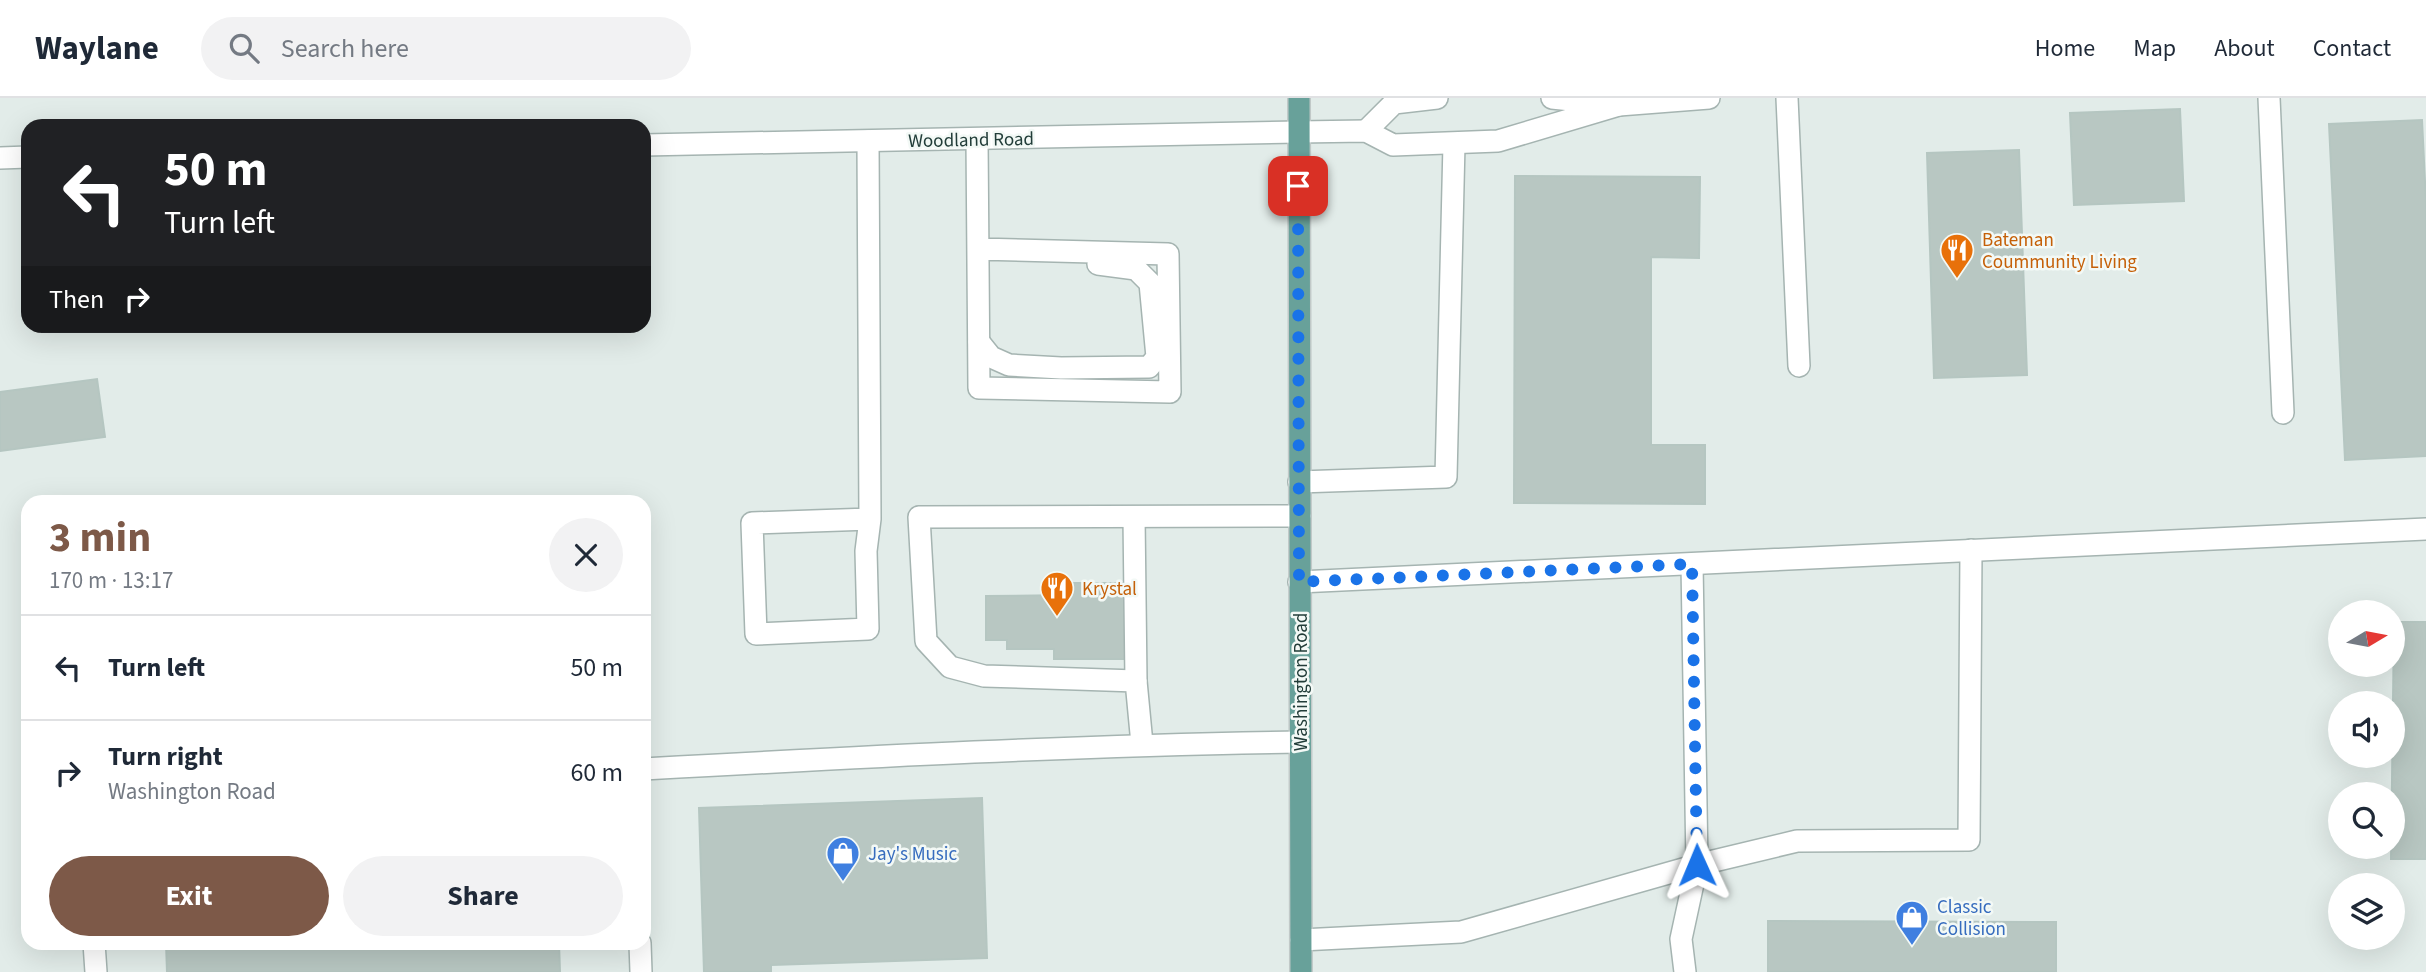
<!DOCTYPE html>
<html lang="en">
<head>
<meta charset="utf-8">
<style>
	:root { --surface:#fff; --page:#f2f2f3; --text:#1f2937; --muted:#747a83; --line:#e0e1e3; --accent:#7d5948 }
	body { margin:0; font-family:"Source Sans 3",sans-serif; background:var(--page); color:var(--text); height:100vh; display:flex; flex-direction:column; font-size:26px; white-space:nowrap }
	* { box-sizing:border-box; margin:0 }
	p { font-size:23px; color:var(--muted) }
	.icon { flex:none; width:38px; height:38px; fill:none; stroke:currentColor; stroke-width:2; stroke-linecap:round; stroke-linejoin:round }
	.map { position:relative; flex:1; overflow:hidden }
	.side { position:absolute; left:21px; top:397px; width:630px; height:455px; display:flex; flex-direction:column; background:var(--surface); border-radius:21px; box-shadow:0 7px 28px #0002 }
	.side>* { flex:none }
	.hud { position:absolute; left:21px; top:21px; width:630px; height:214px; border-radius:21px; box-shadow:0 7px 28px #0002; background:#202124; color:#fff; overflow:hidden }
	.needle { width:46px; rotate:80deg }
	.tools { position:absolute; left:2328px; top:502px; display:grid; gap:14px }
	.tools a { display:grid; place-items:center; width:77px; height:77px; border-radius:50%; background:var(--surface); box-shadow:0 7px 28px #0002; font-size:35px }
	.pin { position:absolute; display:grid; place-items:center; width:60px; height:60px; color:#fff; margin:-30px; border-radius:14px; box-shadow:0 4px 10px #0006 }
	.me { position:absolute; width:77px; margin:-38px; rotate:359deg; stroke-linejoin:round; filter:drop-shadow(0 0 5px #0008) }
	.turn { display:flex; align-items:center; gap:24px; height:147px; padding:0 28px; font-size:32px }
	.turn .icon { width:91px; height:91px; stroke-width:2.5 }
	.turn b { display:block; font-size:49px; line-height:60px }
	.then { display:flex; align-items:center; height:66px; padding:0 28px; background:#0003; gap:14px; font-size:26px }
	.round { display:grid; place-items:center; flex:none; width:74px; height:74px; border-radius:37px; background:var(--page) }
	.head { display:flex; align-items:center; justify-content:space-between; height:119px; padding:0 28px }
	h1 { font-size:42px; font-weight:700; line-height:52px; color:var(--accent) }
	.cta { display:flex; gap:14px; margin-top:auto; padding:14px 28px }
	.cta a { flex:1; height:80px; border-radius:42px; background:var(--accent); color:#fff; font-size:28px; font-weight:700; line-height:80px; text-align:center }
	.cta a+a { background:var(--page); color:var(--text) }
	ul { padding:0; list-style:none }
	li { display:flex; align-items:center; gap:21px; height:105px; padding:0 28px; border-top:2px solid var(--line) }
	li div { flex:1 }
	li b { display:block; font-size:26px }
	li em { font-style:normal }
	header { display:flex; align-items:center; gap:42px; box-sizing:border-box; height:98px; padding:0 35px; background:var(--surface); border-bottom:2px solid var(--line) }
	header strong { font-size:33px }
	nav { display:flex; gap:38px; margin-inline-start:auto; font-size:24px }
	.search { width:490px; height:63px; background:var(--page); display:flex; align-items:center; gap:18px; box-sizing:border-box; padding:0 24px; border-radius:38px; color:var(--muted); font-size:26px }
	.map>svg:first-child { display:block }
	.building { fill:#b8c7c2; stroke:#b5c6c1; stroke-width:2 }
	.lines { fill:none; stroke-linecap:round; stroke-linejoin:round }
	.service-casing { stroke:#a5b4b1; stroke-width:24 }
	.minor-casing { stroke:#a5b4b1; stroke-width:24 }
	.primary-casing { stroke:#c1c9c8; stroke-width:24 }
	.service { stroke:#fff; stroke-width:21 }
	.minor { stroke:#fff; stroke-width:21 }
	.primary { stroke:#68a19a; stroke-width:21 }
	.route { stroke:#1a73e8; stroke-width:12; stroke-dasharray:0 21.6 }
	.labels { text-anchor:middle; stroke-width:5; stroke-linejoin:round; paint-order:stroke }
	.street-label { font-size:19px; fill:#223d39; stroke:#f3f9f6 }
	.food-label { font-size:19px; fill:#c56008; stroke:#f3f9f6; text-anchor:start }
	.shop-label { font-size:19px; fill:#366cbe; stroke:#f3f9f6; text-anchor:start }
</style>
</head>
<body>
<header>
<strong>Waylane</strong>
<div class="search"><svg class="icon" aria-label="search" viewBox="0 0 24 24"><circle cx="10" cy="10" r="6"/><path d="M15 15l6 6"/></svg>Search here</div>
<nav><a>Home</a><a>Map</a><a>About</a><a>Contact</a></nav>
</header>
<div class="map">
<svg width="2426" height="874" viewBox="0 0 2426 874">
	<rect width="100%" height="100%" fill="#e2ece9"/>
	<!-- building -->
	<g class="building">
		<path d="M 2180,11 L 2184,103 L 2074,107 L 2070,15 Z"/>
		<path d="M 2422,22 L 2426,104 L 2426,358 L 2345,362 L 2329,26 Z"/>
		<path d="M 2019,52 L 2027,277 L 1934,280 L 1927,55 Z"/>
		<path d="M 1515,78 L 1700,79 L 1699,160 L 1651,159 L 1651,347 L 1705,347 L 1705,406 L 1514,405 Z"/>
		<path d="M 97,281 L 105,339 L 0,353 L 0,294 Z"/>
		<path d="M 1072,485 L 1128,485 L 1128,561 L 1054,561 L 1054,551 L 1007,551 L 1007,542 L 986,542 L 986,498 L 1072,497 Z"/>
		<path d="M 2394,524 L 2426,524 L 2426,761 L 2391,761 Z"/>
		<path d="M 982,700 L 987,860 L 771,867 L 771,874 L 704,874 L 699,710 Z"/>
		<path d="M 1768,823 L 2056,824 L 2056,874 L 1768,874 Z"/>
		<path d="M 166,845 L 559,845 L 560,874 L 167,874 Z"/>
	</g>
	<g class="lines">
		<defs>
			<g id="service">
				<path d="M 1552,0 L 1619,7 L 1709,0"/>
				<path d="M 1787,0 L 1799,268"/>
				<path d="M 2269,0 L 2283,315"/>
				<path d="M 1366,33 L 1394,5 L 1437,0"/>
				<path d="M 1298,34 L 1366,33 L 1393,47 L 1498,43 L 1619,7"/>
				<path d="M 977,41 L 979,290 L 1170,294 L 1168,156 L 978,151"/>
				<path d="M 868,43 L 870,421 L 866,453 L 868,531 L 756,536 L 752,425 L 870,421"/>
				<path d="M 979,244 L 991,259 L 1009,267 L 1061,270 L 1149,269 L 1157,259 L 1150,185 L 1136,171 L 1098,166"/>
				<path d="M 1299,384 L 1446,379 L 1454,46"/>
				<path d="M 1134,419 L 1136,583"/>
				<path d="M 1299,484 L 2426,431"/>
				<path d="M 1142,646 L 1136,583 L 984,578 L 950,569 L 926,543 L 919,419 L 1300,418"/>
				<path d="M 644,671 C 863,659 1081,647 1300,644"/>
				<path d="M 1301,842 L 1461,834 L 1697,767 L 1797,743 L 1969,742 L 1971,452"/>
				<path d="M 94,845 L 96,874"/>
				<path d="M 640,845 L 641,874"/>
				<path d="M 1685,874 L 1681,841 L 1697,767 L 1692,466"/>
			</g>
			<g id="minor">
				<path d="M 644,47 L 1298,34"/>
				<path d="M 0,60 L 28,59"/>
			</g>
			<path id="primary" d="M 1299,0 L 1301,874"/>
		</defs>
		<!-- service casing -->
		<use href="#service" class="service-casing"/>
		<!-- minor casing -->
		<use href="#minor" class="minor-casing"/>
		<!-- primary casing -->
		<use href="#primary" class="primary-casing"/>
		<!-- service -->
		<use href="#service" class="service"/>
		<!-- minor -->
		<use href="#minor" class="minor"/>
		<!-- primary -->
		<use href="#primary" class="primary"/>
	</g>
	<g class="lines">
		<!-- route -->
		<path class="route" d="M 1298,88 L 1299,484 L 1692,466 L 1697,767"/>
	</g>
	<!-- icons -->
	<defs>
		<symbol id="restaurant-pin" viewBox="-11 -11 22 30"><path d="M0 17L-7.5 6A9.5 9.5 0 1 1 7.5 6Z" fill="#e8710a" stroke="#f3f9f6"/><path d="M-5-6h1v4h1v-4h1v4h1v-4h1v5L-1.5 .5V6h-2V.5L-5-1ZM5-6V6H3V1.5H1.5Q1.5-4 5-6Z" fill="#fff"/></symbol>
		<symbol id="shop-pin" viewBox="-11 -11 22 30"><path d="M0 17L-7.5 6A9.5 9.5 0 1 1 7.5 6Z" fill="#3f7fe0" stroke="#f3f9f6"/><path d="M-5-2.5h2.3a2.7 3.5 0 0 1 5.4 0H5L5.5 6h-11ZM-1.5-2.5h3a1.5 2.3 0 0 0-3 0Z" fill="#fff"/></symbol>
	</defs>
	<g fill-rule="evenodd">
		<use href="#restaurant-pin" x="1938" y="133" width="38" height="52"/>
		<use href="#restaurant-pin" x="1038" y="471" width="38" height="52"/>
		<use href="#shop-pin" x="824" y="736" width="38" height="52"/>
		<use href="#shop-pin" x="1893" y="800" width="38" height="52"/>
	</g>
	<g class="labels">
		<!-- street labels -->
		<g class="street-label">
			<text transform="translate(971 41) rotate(-1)" y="7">Woodland Road</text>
			<text transform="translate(1300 584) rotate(-90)" y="7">Washington Road</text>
		</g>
		<!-- food labels -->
		<g class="food-label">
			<text x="1982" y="148">Bateman<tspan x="1982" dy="22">Coummunity Living</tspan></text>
			<text x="1082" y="497">Krystal</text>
		</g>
		<!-- shop labels -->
		<g class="shop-label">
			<text x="868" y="762">Jay's Music</text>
			<text x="1937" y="815">Classic<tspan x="1937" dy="22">Collision</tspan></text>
		</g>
	</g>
</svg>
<div class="tools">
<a><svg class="needle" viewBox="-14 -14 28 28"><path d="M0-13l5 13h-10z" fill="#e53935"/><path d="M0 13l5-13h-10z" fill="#747a83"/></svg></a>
<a><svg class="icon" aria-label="sound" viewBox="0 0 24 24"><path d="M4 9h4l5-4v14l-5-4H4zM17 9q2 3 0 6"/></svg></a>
<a><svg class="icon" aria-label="search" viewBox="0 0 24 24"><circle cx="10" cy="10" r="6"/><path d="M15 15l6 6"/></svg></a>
<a><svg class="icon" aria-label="layers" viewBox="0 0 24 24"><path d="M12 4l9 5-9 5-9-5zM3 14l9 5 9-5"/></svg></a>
</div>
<div class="pin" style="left:1298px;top:88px;background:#d93025"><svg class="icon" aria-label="arrive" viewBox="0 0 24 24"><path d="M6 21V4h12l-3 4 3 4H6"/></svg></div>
<svg class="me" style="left:1697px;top:767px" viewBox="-20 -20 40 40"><path d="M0-17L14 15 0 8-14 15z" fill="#1a73e8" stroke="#fff" stroke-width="4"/></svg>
<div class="hud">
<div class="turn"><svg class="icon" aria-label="left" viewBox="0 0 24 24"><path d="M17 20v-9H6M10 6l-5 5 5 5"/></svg><div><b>50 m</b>Turn left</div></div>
<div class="then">Then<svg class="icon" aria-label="right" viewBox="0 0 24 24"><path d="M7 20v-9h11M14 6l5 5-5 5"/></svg></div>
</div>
<section class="side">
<div class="head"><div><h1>3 min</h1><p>170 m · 13:17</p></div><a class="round"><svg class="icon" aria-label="close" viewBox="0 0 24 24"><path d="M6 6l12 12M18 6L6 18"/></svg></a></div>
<ul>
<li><svg class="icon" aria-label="left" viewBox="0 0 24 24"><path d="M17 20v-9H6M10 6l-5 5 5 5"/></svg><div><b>Turn left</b></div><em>50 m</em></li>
<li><svg class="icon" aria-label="right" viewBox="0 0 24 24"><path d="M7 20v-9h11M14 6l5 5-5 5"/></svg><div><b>Turn right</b><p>Washington Road</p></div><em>60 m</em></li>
</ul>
<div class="cta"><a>Exit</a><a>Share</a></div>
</section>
</div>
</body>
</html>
